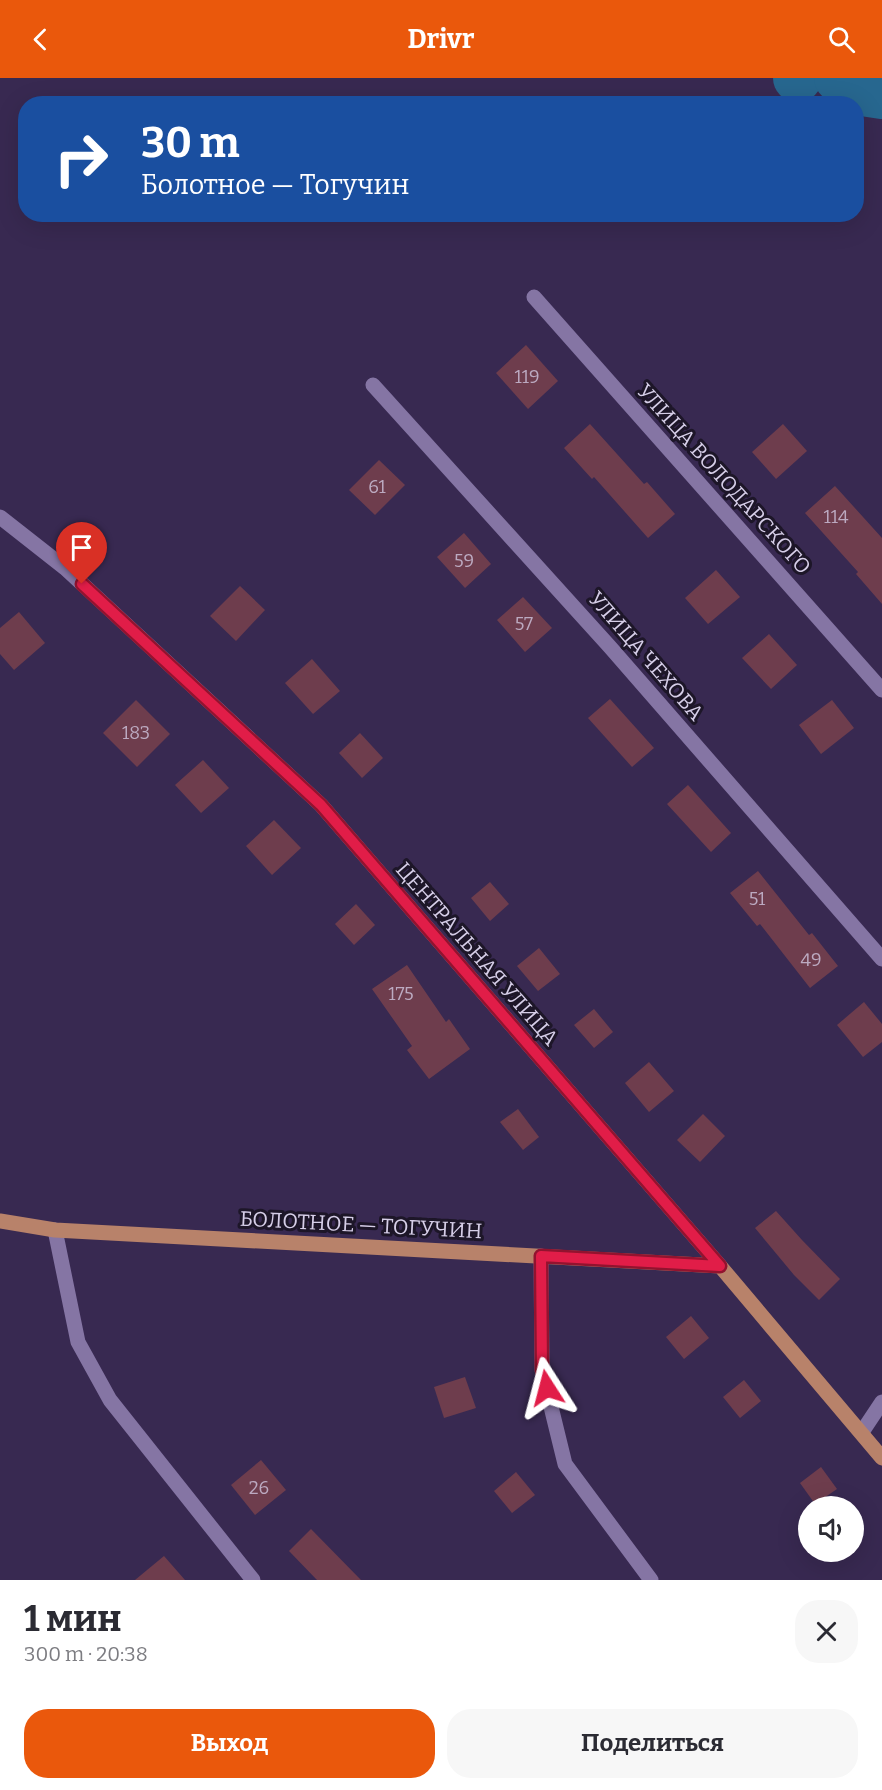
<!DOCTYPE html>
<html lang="ru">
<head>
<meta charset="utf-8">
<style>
	:root { --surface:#fff; --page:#f7f7f7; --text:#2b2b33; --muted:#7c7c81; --accent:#ea580c }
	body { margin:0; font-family:Bitter,serif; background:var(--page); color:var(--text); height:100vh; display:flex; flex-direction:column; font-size:22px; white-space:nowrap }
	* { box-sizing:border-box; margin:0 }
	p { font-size:20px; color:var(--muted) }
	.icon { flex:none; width:33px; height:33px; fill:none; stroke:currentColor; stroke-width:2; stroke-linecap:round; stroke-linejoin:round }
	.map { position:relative; height:1502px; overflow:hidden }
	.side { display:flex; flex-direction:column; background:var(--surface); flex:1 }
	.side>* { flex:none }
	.banner { position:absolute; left:18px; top:18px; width:846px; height:126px; border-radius:24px; box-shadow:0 6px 24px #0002; background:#1a4fa0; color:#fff; overflow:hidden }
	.controls { position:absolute; left:798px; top:1418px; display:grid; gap:12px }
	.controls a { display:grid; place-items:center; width:66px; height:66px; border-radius:50%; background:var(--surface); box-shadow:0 6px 24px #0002; font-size:30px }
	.pin { position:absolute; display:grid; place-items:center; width:51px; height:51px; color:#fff; margin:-62px -26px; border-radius:50% 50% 50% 0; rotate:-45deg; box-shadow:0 0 6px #0007 }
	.pin .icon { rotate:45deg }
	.me { position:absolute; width:66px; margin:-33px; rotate:351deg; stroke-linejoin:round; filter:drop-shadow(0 0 4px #0008) }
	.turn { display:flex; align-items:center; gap:21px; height:126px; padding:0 24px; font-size:27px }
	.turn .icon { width:78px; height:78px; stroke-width:2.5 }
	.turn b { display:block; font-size:42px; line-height:51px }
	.round { display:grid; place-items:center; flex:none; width:63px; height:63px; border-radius:24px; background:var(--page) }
	.overview { display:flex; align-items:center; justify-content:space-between; height:102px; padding:0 24px }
	h1 { font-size:36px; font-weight:700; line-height:45px }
	.primary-button { display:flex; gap:12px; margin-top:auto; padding:12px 24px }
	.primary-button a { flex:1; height:69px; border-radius:24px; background:var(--accent); color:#fff; font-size:24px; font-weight:700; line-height:69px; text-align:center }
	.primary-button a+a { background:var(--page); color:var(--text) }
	header { display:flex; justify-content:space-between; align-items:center; height:78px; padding:0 24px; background:var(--accent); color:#fff; font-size:27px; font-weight:700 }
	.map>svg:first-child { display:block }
	.green { fill:#556410 }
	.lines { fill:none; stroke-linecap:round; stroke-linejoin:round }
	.river { stroke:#27678f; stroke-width:48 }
	.building { fill:#6e3d4d }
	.minor { stroke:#8575a4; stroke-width:15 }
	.major { stroke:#b8826a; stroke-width:15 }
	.route-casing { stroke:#92132f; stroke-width:15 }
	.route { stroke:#e11d48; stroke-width:10 }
	.labels { text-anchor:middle; stroke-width:6; stroke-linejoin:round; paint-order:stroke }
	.number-label { font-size:18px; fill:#bcaac1 }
	.street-label { font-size:21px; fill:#d6cee8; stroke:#1d1628 }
</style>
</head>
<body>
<header><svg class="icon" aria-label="back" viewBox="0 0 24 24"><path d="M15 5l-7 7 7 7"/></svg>Drivr<svg class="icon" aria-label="search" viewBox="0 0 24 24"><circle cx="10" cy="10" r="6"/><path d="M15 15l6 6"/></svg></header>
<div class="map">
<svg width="882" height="1502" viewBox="0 0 882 1502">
	<rect width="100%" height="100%" fill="#382951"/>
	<!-- green -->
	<path class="green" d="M 838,0 L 882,0 L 882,17 L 862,14 Z"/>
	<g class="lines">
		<!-- river -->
		<g class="river">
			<path d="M 797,0 L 798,0"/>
			<path d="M 838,0 L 862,14 L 882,17"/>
		</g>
	</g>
	<!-- building -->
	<g class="building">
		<path d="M 526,267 L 558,303 L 528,331 L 496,295 Z"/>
		<path d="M 590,346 L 644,406 L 647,404 L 675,436 L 648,460 L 594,399 L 592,401 L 564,370 Z"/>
		<path d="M 783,346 L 807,373 L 776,401 L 752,374 Z"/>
		<path d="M 379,382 L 405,407 L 375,437 L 349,412 Z"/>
		<path d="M 835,408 L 882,460 L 882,526 L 856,496 L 858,494 L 805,435 Z"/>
		<path d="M 464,455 L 491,486 L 465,510 L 437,479 Z"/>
		<path d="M 716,492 L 740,519 L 708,546 L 685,520 Z"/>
		<path d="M 240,508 L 265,532 L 236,563 L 210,538 Z"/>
		<path d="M 523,519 L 552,550 L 525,574 L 497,542 Z"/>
		<path d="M 19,534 L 45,565 L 14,592 L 0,576 L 0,550 Z"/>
		<path d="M 769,556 L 797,587 L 771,611 L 742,580 Z"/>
		<path d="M 312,581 L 340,613 L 313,636 L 285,605 Z"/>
		<path d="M 610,621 L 654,670 L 632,689 L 588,640 Z"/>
		<path d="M 136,622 L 170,656 L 137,689 L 103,655 Z"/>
		<path d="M 832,622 L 854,650 L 821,676 L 799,647 Z"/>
		<path d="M 360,655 L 383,680 L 362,700 L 339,675 Z"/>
		<path d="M 203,682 L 229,710 L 201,735 L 175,707 Z"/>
		<path d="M 688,707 L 731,755 L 711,774 L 667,726 Z"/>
		<path d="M 274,742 L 301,770 L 272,797 L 246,768 Z"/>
		<path d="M 758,793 L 809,857 L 812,855 L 838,888 L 810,910 L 760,846 L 757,848 L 730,815 Z"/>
		<path d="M 490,804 L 509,826 L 490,843 L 471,820 Z"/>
		<path d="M 356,826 L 375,847 L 354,867 L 335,846 Z"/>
		<path d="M 539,870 L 560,896 L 538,913 L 517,888 Z"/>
		<path d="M 407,887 L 446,944 L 449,941 L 470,971 L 429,1001 L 407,972 L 412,968 L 372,911 Z"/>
		<path d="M 864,924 L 882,946 L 882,964 L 863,979 L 837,947 Z"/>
		<path d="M 594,931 L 613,954 L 594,970 L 574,947 Z"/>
		<path d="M 649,984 L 674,1013 L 649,1034 L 625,1005 Z"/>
		<path d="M 518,1031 L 539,1059 L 523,1072 L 500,1044 Z"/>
		<path d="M 703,1036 L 725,1058 L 700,1084 L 677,1062 Z"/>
		<path d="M 776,1133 L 802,1162 L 840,1201 L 819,1222 L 794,1197 L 755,1150 Z"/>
		<path d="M 691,1238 L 709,1260 L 684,1281 L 666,1259 Z"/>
		<path d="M 465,1299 L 476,1330 L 444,1340 L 434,1309 Z"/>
		<path d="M 744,1302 L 761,1323 L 740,1340 L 723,1319 Z"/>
		<path d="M 261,1382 L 286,1412 L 255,1437 L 231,1407 Z"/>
		<path d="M 821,1389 L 837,1411 L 815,1426 L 800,1405 Z"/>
		<path d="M 516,1394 L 535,1417 L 512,1435 L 494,1413 Z"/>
		<path d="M 311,1451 L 361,1502 L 317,1502 L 289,1473 Z"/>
		<path d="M 164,1478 L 185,1502 L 135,1502 Z"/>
	</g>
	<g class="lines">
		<!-- minor -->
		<g class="minor">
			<path d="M 534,219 L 882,612"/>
			<path d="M 373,307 L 610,569 L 882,881"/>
			<path d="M 0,439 L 65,490 L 321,727 L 720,1188"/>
			<path d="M 55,1152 L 78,1264 L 110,1322 L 253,1502"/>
			<path d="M 541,1178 L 542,1292 L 565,1386 L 651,1502"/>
			<path d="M 862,1354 L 882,1324"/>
		</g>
		<!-- major -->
		<path class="major" d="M 0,1143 L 55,1152 L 720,1188 L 882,1380"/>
	</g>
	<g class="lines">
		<defs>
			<path id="route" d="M 82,506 L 321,727 L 720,1188 L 541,1178 L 542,1292 L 547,1310"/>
		</defs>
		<!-- route casing -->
		<use href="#route" class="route-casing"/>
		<!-- route -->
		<use href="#route" class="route"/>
	</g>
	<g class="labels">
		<!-- number labels -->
		<g class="number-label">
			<text x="527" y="305">119</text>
			<text x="377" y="415">61</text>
			<text x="836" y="445">114</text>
			<text x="464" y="489">59</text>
			<text x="524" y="552">57</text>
			<text x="136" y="661">183</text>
			<text x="757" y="827">51</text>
			<text x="811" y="888">49</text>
			<text x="401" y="922">175</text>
			<text x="259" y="1416">26</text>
		</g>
		<!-- street labels -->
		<g class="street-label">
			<text transform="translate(724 401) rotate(48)" y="7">УЛИЦА ВОЛОДАРСКОГО</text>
			<text transform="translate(646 578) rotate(49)" y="7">УЛИЦА ЧЕХОВА</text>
			<text transform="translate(477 876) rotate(49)" y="7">ЦЕНТРАЛЬНАЯ УЛИЦА</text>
			<text transform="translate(361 1147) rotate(3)" y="7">БОЛОТНОЕ — ТОГУЧИН</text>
		</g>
	</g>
</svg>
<div class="controls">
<a><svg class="icon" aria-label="sound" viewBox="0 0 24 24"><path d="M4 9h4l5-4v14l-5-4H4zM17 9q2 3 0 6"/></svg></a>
</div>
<div class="pin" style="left:82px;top:506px;background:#d93025"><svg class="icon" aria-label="arrive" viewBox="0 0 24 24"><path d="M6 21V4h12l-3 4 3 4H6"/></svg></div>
<svg class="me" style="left:547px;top:1310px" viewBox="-20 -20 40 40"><path d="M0-17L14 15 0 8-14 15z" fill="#e11d48" stroke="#fff" stroke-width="4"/></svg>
<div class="banner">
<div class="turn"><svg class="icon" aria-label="right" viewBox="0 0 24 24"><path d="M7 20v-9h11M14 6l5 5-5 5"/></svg><div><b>30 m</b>Болотное — Тогучин</div></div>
</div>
</div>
<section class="side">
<div class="overview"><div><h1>1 мин</h1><p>300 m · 20:38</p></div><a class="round"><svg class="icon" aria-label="close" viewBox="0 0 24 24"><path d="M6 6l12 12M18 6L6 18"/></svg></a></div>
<div class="primary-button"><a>Выход</a><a>Поделиться</a></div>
</section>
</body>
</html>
